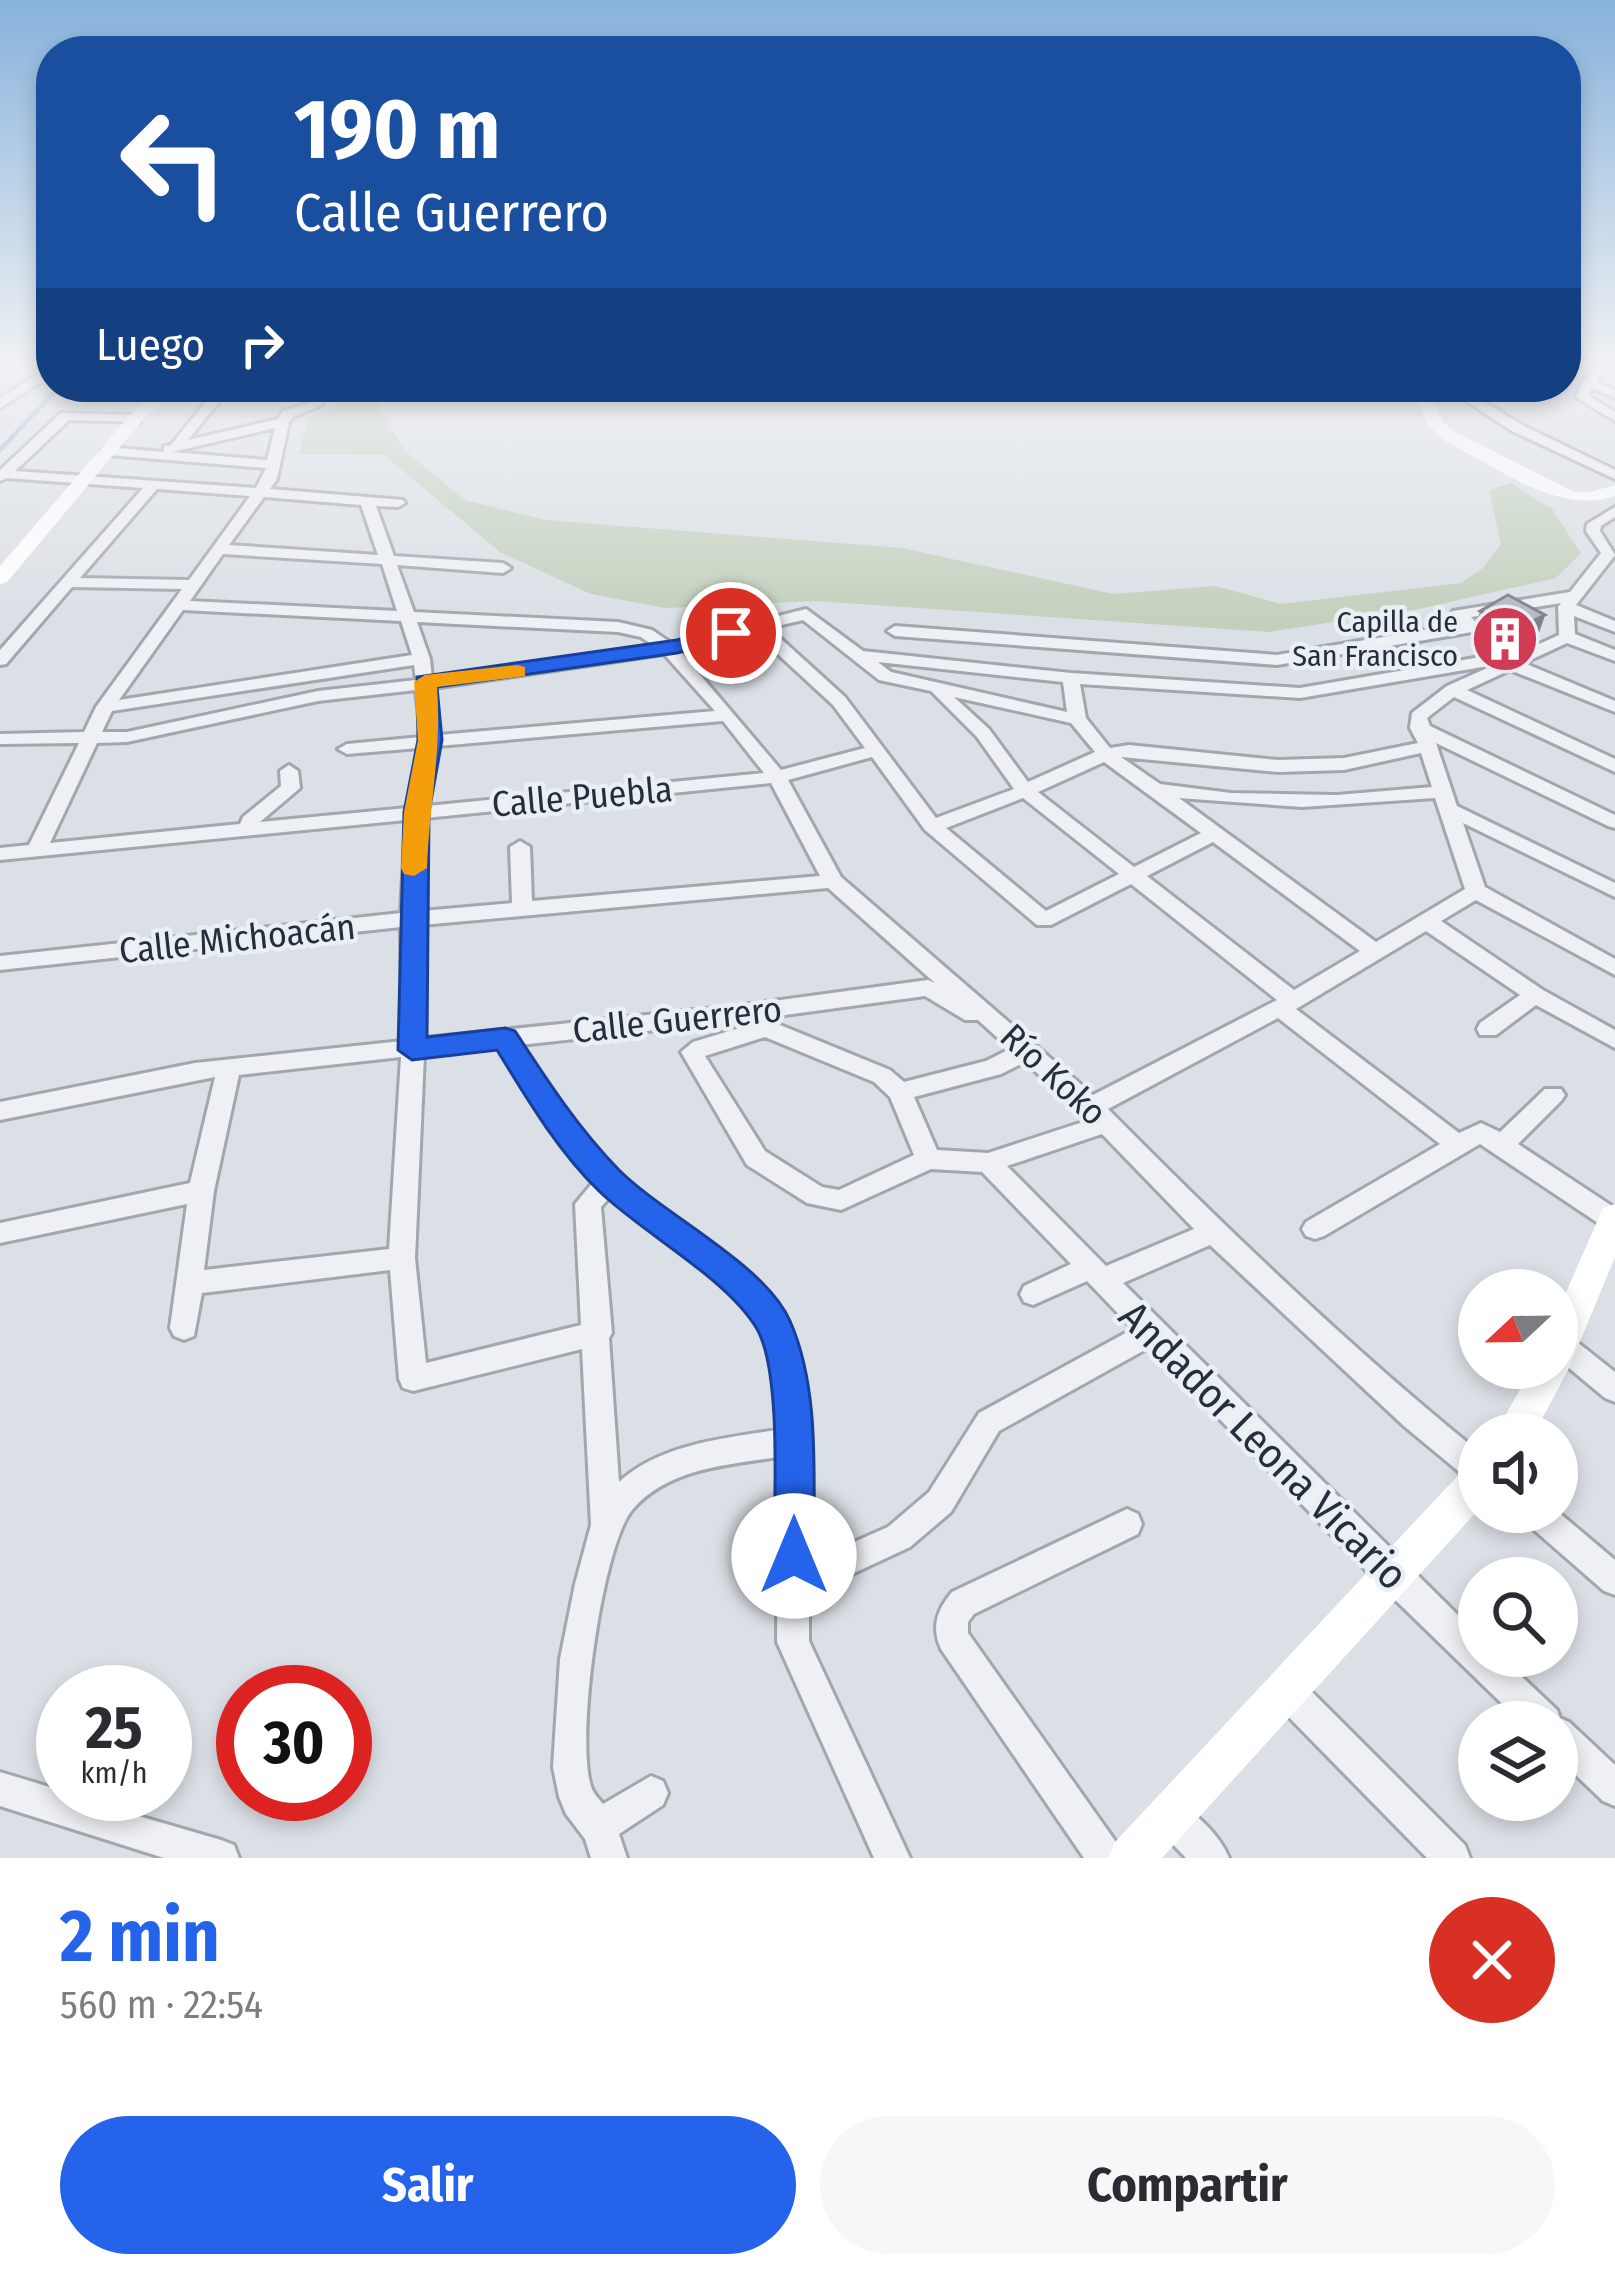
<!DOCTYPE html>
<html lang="es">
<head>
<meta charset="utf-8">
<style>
	:root { --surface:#fff; --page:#f7f7f7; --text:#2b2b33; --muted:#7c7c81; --accent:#2563eb }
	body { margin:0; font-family:"Fira Sans Condensed",sans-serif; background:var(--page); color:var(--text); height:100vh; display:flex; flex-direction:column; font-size:45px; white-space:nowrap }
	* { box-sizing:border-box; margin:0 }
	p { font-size:39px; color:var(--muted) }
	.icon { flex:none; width:66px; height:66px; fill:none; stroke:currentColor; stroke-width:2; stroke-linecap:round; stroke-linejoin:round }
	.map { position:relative; height:1858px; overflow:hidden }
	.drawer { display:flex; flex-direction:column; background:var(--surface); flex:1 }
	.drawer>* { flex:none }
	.top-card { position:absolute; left:36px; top:36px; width:1545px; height:366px; border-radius:48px; box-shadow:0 6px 18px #0003; background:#1a4fa0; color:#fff; overflow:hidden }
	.needle { width:78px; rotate:248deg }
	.buttons { position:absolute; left:1458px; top:1269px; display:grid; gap:24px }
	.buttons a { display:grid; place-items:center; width:120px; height:120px; border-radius:50%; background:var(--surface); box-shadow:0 6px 18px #0003; font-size:60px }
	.speed { position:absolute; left:36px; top:1665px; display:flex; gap:24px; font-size:60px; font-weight:700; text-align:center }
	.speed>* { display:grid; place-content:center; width:156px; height:156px; border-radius:50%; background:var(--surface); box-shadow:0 6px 18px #0003; line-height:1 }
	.speed small { font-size:30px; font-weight:400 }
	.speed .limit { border:18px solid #d22; background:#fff; color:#111 }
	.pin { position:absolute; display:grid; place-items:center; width:102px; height:102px; color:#fff; margin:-51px; border:6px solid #fff; border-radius:50%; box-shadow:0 3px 12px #0007 }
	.me { position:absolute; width:132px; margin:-66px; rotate:0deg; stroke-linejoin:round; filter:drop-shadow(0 0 9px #0008) }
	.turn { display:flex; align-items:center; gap:42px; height:252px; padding:0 60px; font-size:54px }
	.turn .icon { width:156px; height:156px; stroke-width:2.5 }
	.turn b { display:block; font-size:84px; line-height:102px }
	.then { display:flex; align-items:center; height:114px; padding:0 60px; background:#0003; gap:24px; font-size:45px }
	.round { display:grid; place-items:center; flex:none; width:126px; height:126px; border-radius:63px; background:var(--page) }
	.summary { display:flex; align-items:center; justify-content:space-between; height:204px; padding:0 60px }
	h1 { font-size:72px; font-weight:700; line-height:90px; color:var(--accent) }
	.primary-button { display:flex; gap:24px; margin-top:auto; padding:24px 60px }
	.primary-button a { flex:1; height:138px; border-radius:72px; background:var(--accent); color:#fff; font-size:48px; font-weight:700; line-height:138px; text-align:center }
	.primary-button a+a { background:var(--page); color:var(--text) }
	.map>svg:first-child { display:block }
	.green { fill:#c2d0bc }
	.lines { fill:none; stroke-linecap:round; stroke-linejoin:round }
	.stream { stroke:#95afc8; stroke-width:4.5 }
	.street-casing { stroke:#a1a7b0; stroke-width:6 }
	.street { fill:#eef0f4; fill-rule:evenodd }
	.secondary { fill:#fff; fill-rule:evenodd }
	.wall { fill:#999fa8 }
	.shaded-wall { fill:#7d8288 }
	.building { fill:#b2b9c3; stroke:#7d8288; stroke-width:3 }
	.route { fill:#2563eb; stroke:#184099; stroke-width:3 }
	.slow { fill:#f59e0b }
	.labels { text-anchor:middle; stroke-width:9; stroke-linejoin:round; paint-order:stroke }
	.far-poi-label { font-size:30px; fill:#252e3c; stroke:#eaeff4; text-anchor:end }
	.street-label { font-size:36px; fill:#252e3c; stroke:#eaeff4 }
	.near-street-label { font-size:42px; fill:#252e3c; stroke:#eaeff4 }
</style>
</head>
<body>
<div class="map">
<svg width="1615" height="1858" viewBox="0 0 1615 1858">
	<rect width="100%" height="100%" fill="#dbe0e6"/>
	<!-- green -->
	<path class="green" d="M 341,387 L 368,387 L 404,450 L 465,500 L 546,520 L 902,548 L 1113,594 L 1216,586 L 1281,604 L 1461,583 L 1483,568 L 1501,544 L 1489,490 L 1511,483 L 1552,509 L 1581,553 L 1556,578 L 1419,609 L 1269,632 L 815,601 L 665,608 L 591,594 L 500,552 L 384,455 L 299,454 L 308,417 L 349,401 Z"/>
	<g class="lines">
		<!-- stream -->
		<path class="stream" d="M 0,450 L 59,387"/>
		<defs>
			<g id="street">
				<path d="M 0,364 L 7,364 L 0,369 Z"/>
				<path d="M 1599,364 L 1612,364 L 1596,382 L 1615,390 L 1615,398 L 1591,388 L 1589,396 L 1615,412 L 1615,421 L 1576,397 L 1581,383 Z"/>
				<path d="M 51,366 L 51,375 L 0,408 L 0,398 Z"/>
				<path d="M 218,387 L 231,387 L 188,440 L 278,419 L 283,411 L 322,399 L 322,405 L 293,417 L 289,422 L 277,479 L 270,489 L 403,500 L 405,503 L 398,507 L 376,506 L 394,556 L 503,563 L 511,568 L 503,573 L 397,565 L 414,612 L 618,622 L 652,630 L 671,643 L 806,609 L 863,651 L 1071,673 L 1300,688 L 1498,654 L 1509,658 L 1559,635 L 1558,607 L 1561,603 L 1471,617 L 1480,627 L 1472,632 L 1277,665 L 895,636 L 887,631 L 895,626 L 1277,655 L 1460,624 L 1451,614 L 1453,611 L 1570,592 L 1601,553 L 1586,531 L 1587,524 L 1615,507 L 1615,517 L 1601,526 L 1600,531 L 1615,555 L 1576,605 L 1615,621 L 1615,632 L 1574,616 L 1575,634 L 1615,650 L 1615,661 L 1567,643 L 1524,663 L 1615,701 L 1615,712 L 1510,670 L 1467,690 L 1615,759 L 1615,772 L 1454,697 L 1427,718 L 1430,726 L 1615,815 L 1615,828 L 1608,826 L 1436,743 L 1457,806 L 1615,883 L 1615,897 L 1463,823 L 1485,887 L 1615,959 L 1615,975 L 1476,900 L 1441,921 L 1543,990 L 1615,1030 L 1615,1048 L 1536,1005 L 1496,1035 L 1480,1035 L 1477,1029 L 1480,1023 L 1520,995 L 1426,931 L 1296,1009 L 1459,1133 L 1481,1123 L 1500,1132 L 1545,1089 L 1561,1089 L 1565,1095 L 1561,1101 L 1518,1144 L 1615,1208 L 1615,1230 L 1604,1227 L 1480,1144 L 1324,1236 L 1315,1239 L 1306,1236 L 1302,1229 L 1306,1222 L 1440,1144 L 1278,1018 L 1108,1109 C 1226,1228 1348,1346 1479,1452 L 1479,1484 L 1469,1480 L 1404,1426 L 1210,1245 L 1123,1283 L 1479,1636 L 1479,1656 L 1500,1656 L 1557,1710 L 1560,1718 L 1569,1722 L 1615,1765 L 1615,1806 L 1603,1801 L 1557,1757 L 1557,1722 L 1521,1722 L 1382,1587 L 1150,1347 L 999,1431 L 951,1512 L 910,1547 L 809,1594 L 809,1641 L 910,1858 L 874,1858 L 777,1642 L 778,1457 C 728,1465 669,1468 633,1509 C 602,1543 574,1745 592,1789 C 594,1794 600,1800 603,1804 L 651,1776 L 663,1781 L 668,1793 L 663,1805 L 619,1834 L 627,1858 L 591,1858 L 585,1839 L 566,1814 L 559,1797 L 553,1767 L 560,1659 L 575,1584 L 591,1525 L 582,1349 L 413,1391 L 403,1388 L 399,1379 L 390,1270 L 202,1293 L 194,1336 L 184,1340 L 174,1336 L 170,1328 L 187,1204 L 0,1243 L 0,1223 L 190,1183 L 215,1077 L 0,1120 L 0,1102 L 195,1063 L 402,1041 L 401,927 L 0,970 L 0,956 L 401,913 L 406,820 L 0,860 L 0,848 L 29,845 L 79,743 L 0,744 L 0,734 L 84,732 L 96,707 L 182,589 L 72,587 L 6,664 L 0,665 L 0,650 L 143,488 L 7,478 L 0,481 L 0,470 L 61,413 L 135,415 L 140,416 L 140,422 L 69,420 L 15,471 L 256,488 L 266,468 L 108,455 L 101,451 L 108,447 L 164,452 L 164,446 L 171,445 ZM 275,428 L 267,460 L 172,452 ZM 157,489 L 250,496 L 189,580 L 80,578 ZM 264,497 L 361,505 L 378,555 L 229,545 ZM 223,554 L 382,564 L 397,611 L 190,601 ZM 183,610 L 401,621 L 412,655 L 119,700 ZM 803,620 L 879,680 L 931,691 L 977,737 L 1014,789 L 936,818 L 845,697 L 769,628 ZM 417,622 L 618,632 L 641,637 L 654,646 L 432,678 L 430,659 ZM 754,632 L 833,705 L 865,748 L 781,770 L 680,651 ZM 664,654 L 715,711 L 438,735 L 433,688 ZM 878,662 L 1063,682 L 1067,712 L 891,672 ZM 414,665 L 416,680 L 318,691 L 127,732 L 102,732 L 112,711 ZM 1494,665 L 1447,686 L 1412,713 L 1410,728 L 1418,743 L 1344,758 L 1278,760 L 1129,745 L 1110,748 L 1086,718 L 1080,684 L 1300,698 ZM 416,690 L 421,737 L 347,744 L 338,749 L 347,754 L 419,748 L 407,808 L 260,822 L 300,788 L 298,771 L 289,765 L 280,771 L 281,786 L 243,817 L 240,824 L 50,843 L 97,743 L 127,742 L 318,701 ZM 954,697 L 1071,723 L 1095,752 L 1028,782 L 989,729 ZM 723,721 L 764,773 L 427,806 L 438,746 ZM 1421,753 L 1432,787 L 1337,795 L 1231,793 L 1160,784 L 1121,757 L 1278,772 L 1344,770 ZM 872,757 L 925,830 L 1037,925 L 1051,925 L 1131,884 L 1277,1000 L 1093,1095 L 841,877 L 788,780 ZM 1104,762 L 1201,833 L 1134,867 L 1038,792 ZM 771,783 L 820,876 L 532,901 L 530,847 L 520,841 L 510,847 L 512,903 L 422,911 L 425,818 ZM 1023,798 L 1119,874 L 1046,911 L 946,828 ZM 1179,798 L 1302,807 L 1435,798 L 1465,889 L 1376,942 ZM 1213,842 L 1360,951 L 1294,990 L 1147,876 ZM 828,888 L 935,983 L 928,980 L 743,1005 L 425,1038 L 422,925 ZM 925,996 L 965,1020 L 978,1020 L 1010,1049 L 986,1061 L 904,1082 L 890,1070 L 763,1018 ZM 747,1020 L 746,1026 L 693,1042 L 681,1052 L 747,1165 L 807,1203 L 841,1210 L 931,1169 L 982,1172 L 1071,1264 L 1024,1286 L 1020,1294 L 1024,1302 L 1033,1305 L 1087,1281 L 1133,1329 L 979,1413 L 929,1492 L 888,1527 L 809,1562 C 808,1494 817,1378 784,1318 C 757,1267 665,1217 620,1175 C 580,1138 550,1090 520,1045 ZM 765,1037 L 874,1082 L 890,1097 L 914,1155 L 839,1190 L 822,1187 L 765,1151 L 705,1056 ZM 498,1047 L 545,1120 L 595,1180 L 575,1204 L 581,1325 L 426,1363 L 415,1258 L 424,1055 ZM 401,1057 L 389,1249 L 204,1270 L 214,1191 L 239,1075 ZM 1025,1062 L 1089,1120 L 988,1153 L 937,1150 L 914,1097 L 1001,1074 ZM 1102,1134 L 1194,1229 L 1106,1266 L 1007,1166 ZM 611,1196 C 656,1233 758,1299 771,1354 C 776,1378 775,1406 777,1430 C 725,1438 660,1444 619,1482 L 609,1338 L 612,1333 L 601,1207 Z"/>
				<path d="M 1445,387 L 1460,387 L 1469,393 L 1491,387 L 1511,387 L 1478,398 L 1522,425 L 1615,470 L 1615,479 L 1512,431 Z"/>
				<path d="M 74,388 L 160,392 L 166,396 L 160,400 L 70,395 L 68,392 Z"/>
				<path d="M 1562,1334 L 1572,1338 L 1615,1372 L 1615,1402 L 1605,1398 L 1557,1358 L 1557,1336 Z"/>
				<path d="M 1127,1509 L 1138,1514 L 1142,1524 L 1138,1534 L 974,1614 L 968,1622 L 968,1633 L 1118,1845 L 1123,1858 L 1084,1858 L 941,1649 C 931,1627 937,1610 952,1592 Z"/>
				<path d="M 1557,1511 L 1615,1560 L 1615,1595 L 1604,1591 L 1525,1522 L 1521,1512 Z"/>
				<path d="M 1286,1673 L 1298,1678 L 1465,1845 L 1470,1858 L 1427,1858 L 1274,1702 L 1269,1690 L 1274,1678 Z"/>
				<path d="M 0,1772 L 63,1791 L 63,1794 L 221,1840 L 234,1845 L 239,1858 L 164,1858 L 0,1806 Z"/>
				<path d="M 1169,1798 C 1192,1808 1220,1835 1229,1858 L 1186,1858 L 1157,1828 L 1151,1816 L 1157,1804 Z"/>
			</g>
		</defs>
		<!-- street casing -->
		<use href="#street" class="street-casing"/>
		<!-- street -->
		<use href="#street" class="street"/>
		<!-- secondary -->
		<g class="secondary">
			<path d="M 161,387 L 178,387 L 141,422 L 7,582 L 0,584 L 0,566 L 129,416 Z"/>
			<path d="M 1410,387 L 1426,387 L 1444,423 L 1457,433 L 1574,492 L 1590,492 L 1615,485 L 1615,496 C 1557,516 1496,466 1445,441 L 1429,426 Z"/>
			<path d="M 1615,1204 L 1615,1257 L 1569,1368 L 1534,1434 L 1495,1434 L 1532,1368 L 1557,1368 L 1557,1313 L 1603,1208 Z"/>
			<path d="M 1479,1463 L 1479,1509 L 1162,1858 L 1108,1858 L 1115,1842 L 1465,1468 Z"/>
		</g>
	</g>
	<!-- wall -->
	<path class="wall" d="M 1480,611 L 1545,615 L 1536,641 L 1509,653 L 1472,637 Z"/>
	<!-- shaded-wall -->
	<path class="shaded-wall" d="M 1545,615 L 1536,641 L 1509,653 L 1518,628 Z"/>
	<!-- building -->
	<path class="building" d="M 1508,595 L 1545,615 L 1518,628 L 1480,611 Z"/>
	<!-- sky -->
	<linearGradient id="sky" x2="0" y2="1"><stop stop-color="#87b2db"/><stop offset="0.58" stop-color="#eff1f4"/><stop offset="1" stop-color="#eff1f4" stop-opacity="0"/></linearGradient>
	<rect width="1615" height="624" fill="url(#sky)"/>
	<!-- route -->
	<path class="route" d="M 731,627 L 741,633 L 738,637 L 677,653 L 437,687 L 442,740 L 429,812 L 427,1037 L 505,1028 L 515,1031 C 547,1080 578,1128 619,1170 C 664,1215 765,1264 790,1321 C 821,1391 813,1481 814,1556 L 808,1570 L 794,1576 L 780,1570 L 774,1556 C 774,1503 782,1373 757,1329 C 727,1278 642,1233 599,1191 C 557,1150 527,1099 497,1050 L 412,1060 L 398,1050 L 404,812 L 418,740 L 417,677 L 677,640 Z"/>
	<!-- slow -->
	<path class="slow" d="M 517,665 L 525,667 L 525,676 L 437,687 C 442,749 429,806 427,868 L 414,876 L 404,874 L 401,868 L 404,812 L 418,740 L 414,682 L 425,675 Z"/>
	<!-- icons -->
	<defs>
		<symbol id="building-disc" viewBox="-11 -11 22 22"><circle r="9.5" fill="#d03b55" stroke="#eaeff4"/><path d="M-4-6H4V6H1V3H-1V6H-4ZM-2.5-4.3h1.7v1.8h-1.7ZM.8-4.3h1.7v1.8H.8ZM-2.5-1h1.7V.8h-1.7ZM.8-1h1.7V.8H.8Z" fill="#fff"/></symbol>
	</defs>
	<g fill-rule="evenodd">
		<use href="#building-disc" x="1467" y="601" width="76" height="76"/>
	</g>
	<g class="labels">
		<!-- far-poi labels -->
		<g class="far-poi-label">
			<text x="1458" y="632">Capilla de<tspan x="1458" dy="34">San Francisco</tspan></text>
		</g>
		<!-- street labels -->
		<g class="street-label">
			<text transform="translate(582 796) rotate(-5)" y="13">Calle Puebla</text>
			<text transform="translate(237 938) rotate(-6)" y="13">Calle Michoacán</text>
			<text transform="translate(677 1019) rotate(-6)" y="13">Calle Guerrero</text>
			<text transform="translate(1054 1074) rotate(43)" y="13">Río Koko</text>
		</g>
		<!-- near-street labels -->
		<g class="near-street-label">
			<text transform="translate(1264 1445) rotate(45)" y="15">Andador Leona Vicario</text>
		</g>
	</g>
</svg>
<div class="buttons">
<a><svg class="needle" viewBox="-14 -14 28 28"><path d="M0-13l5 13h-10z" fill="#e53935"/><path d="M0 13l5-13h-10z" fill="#7c7c81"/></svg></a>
<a><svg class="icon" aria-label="sound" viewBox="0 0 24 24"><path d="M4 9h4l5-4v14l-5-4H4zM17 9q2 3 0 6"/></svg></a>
<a><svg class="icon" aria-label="search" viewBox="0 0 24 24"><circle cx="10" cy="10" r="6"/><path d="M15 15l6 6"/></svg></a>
<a><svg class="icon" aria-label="layers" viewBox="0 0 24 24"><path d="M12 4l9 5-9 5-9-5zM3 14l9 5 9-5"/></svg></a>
</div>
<div class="speed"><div>25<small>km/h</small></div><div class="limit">30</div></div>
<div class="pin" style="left:731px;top:633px;background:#d93025"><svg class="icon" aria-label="arrive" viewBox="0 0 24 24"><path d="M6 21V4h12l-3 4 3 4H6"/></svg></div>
<svg class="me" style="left:794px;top:1556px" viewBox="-20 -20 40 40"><circle r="19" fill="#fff"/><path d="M0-13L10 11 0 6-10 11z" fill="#2563eb"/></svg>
<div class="top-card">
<div class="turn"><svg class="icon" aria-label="left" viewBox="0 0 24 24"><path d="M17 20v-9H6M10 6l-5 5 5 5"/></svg><div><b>190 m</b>Calle Guerrero</div></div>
<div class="then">Luego<svg class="icon" aria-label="right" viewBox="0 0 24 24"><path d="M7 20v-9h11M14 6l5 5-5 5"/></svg></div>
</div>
</div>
<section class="drawer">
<div class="summary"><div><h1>2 min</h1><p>560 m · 22:54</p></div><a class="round" style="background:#d93025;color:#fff"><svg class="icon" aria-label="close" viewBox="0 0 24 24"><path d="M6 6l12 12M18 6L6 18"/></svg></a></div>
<div class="primary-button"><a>Salir</a><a>Compartir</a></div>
</section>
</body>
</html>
